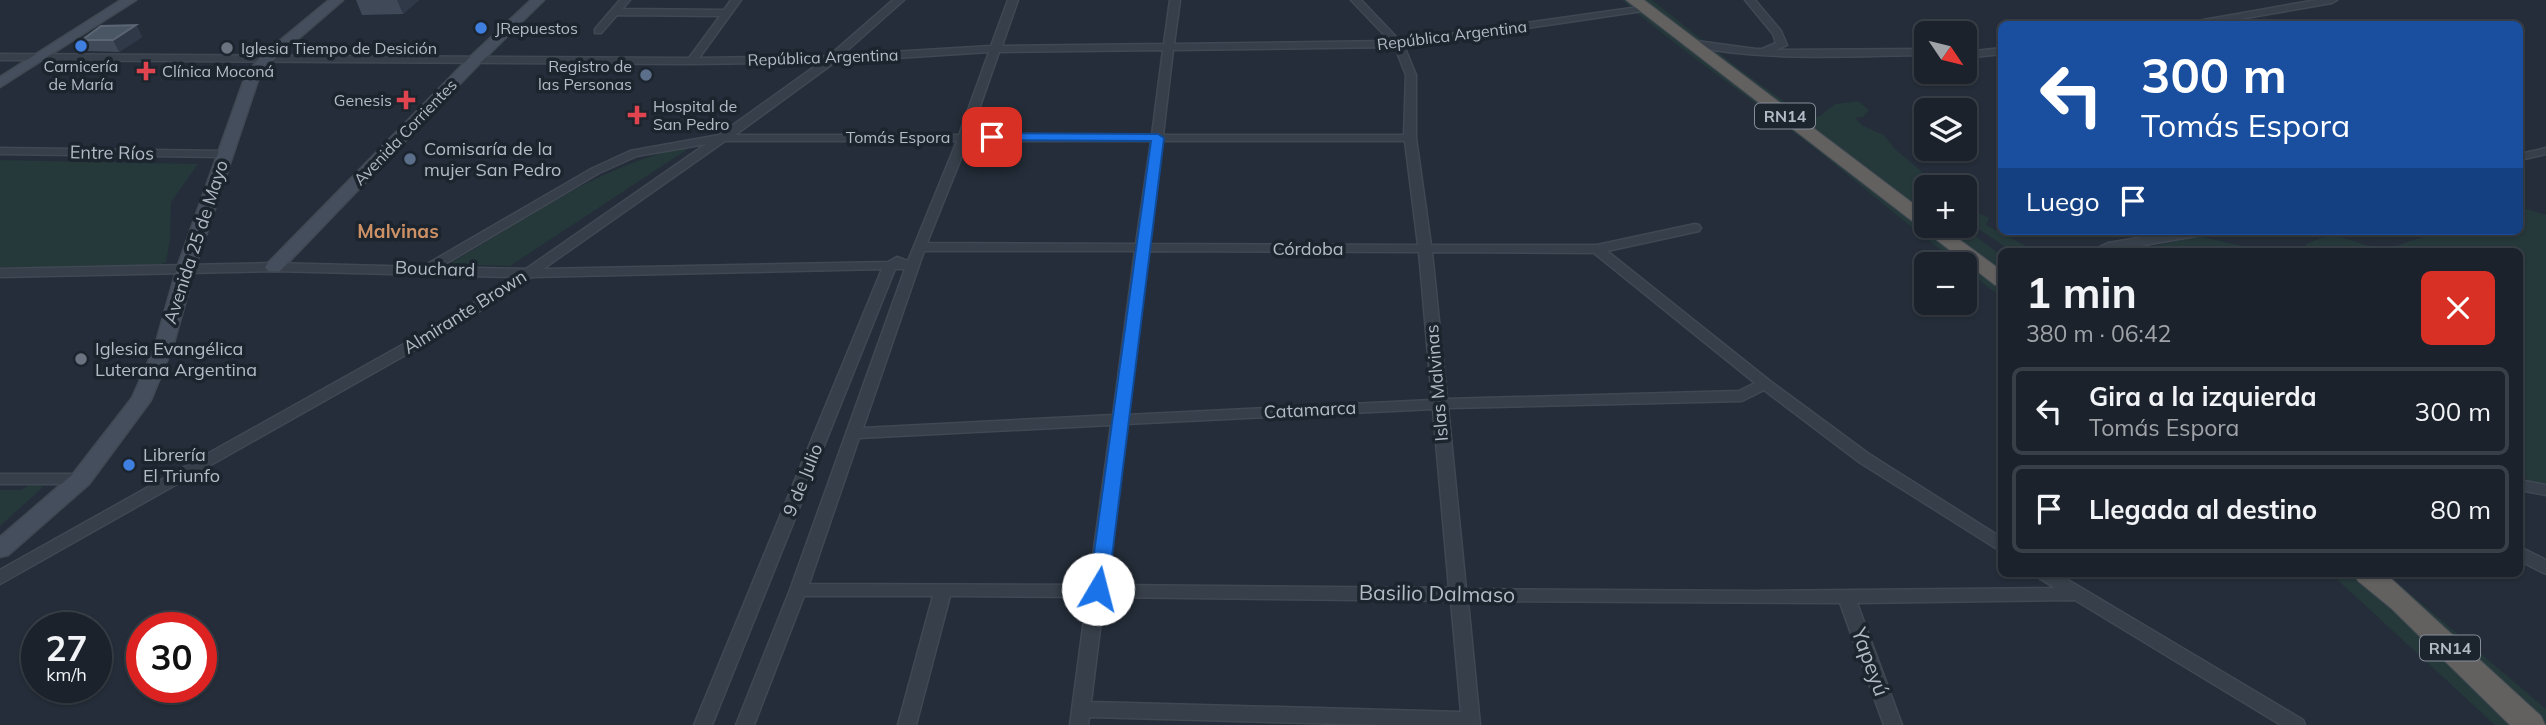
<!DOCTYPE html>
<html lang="es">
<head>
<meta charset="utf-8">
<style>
	:root { --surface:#1b222b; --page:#282f37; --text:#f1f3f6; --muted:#a0a4a9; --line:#393f47 }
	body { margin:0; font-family:Mulish,sans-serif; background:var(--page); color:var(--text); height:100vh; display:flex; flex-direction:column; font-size:26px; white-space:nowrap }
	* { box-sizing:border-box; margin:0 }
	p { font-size:23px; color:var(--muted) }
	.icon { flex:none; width:38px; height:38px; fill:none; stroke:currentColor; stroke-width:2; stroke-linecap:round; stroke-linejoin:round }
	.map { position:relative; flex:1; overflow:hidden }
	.side { position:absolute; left:1998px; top:248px; width:525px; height:329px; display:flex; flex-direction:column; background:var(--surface); border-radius:10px; box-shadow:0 2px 5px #0004,0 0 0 2px var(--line) }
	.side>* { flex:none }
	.guide { position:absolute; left:1998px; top:21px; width:525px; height:214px; border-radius:10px; box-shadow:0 2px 5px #0004,0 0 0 2px var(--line); background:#1a4fa0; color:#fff; overflow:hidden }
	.needle { width:46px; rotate:125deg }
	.buttons { position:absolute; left:1914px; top:21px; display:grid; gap:14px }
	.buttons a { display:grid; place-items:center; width:63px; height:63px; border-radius:10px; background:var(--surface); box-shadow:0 2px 5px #0004,0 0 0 2px var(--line); font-size:35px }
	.speed { position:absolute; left:21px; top:612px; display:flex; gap:14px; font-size:35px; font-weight:700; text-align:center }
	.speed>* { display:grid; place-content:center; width:91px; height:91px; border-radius:50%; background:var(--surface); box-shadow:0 2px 5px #0004,0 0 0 2px var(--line); line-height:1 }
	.speed small { font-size:18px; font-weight:400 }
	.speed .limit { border:10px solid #d22; background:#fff; color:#111 }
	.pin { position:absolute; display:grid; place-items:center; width:60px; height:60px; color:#fff; margin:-30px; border-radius:14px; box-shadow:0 4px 10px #0006 }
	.me { position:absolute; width:77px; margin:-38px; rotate:8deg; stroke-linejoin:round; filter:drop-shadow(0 0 5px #0008) }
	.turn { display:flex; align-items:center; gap:24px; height:147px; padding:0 28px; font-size:32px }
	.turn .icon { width:91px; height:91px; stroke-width:2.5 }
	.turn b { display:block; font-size:49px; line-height:60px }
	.then { display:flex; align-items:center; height:66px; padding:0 28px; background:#0003; gap:14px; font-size:26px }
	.round { display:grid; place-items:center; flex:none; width:74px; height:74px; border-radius:10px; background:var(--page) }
	.overview { display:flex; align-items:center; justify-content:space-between; height:119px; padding:0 28px }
	h1 { font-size:42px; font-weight:700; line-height:52px }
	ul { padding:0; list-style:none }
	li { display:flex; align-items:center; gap:21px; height:88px; margin:0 14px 10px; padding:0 14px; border:4px solid var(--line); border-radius:10px }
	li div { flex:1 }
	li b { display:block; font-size:26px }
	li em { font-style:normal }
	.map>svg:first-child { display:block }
	.green { fill:#25383a }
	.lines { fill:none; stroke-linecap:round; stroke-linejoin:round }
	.minor-casing { stroke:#404853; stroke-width:3 }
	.secondary-casing { stroke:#404853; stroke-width:3 }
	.trunk-casing { stroke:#424a54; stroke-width:2 }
	.minor { fill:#373f4a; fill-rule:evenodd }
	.secondary { fill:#454e5c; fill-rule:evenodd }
	.trunk { fill:#626160; fill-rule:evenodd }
	.wall { fill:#3f4958 }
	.shaded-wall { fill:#2f3947 }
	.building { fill:#4b5664; stroke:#5b6573; stroke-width:2 }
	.route { fill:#1a73e8; stroke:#114b97; stroke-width:2 }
	.shop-dot { fill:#3f7fe0; stroke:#1c242e; stroke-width:2.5 }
	.worship-dot { fill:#6b7280; stroke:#1c242e; stroke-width:2.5 }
	.health-dot { fill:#e0444e; stroke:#1c242e; stroke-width:2.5 }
	.service-dot { fill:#5c6f8a; stroke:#1c242e; stroke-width:2.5 }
	.labels { text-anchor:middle; stroke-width:7; stroke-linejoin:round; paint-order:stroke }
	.far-poi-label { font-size:16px; fill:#b2bac6; stroke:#1c242e; text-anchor:start }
	.far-street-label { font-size:16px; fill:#b2bac6; stroke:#1c242e }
	.shield { fill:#1c242e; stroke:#858d98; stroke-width:2 }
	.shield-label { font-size:16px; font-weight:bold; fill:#b2bac6 }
	.poi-label { font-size:18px; fill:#b2bac6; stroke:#1c242e; text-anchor:start }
	.street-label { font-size:18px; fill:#b2bac6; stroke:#1c242e }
	.neighbourhood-label { font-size:19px; font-weight:bold; fill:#cd9166; stroke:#1c242e }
	.near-street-label { font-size:21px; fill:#b2bac6; stroke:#1c242e }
</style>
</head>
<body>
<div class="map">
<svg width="2546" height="725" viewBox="0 0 2546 725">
	<rect width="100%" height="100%" fill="#242d39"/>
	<!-- green -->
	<g class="green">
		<path d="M 1622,0 L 1652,0 L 1738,68 L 1807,118 L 1820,116 L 1835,104 L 1858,101 L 1869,110 L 1863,117 L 1855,118 L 1863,126 L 1884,135 L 1894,148 L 1922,172 L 1921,180 L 1929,184 L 1948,185 L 1927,187 L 1927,226 L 1962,226 L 2002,256 L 2002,298 L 1965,269 L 1965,264 L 1959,264 C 1910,227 1864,188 1817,150 C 1753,99 1684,54 1622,0 Z"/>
		<path d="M 691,147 L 510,266 L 449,264 C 520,223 610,158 691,147 Z"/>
		<path d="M 0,160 L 198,164 L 171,202 L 170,239 L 166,262 L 153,267 L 0,267 Z"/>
		<path d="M 1965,207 L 1989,218 L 1986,225 L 2028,247 L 2026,252 L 2013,252 L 1965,220 Z"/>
		<path d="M 2520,207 L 2546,215 L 2546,496 L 2520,473 L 2520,252 L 2304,252 L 2306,244 L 2331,234 L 2366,245 L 2390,248 L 2434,233 L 2433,231 L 2520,231 Z"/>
		<path d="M 2198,236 L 2268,252 L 2128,252 Z"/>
		<path d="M 33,483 L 43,487 L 0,526 L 0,490 L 21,490 Z"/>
		<path d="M 2331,574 L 2387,574 L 2546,709 L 2546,725 L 2495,725 Z"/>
	</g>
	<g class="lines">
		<defs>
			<g id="minor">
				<path d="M 620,0 L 630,0 L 622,9 L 724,10 L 731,0 L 741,0 L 699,58 L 829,56 L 893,0 L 904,0 L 842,55 L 991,46 L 1008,0 L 1018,0 L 1002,46 L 1164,44 L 1170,0 L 1180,0 L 1174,44 L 1390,41 L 1351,0 L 1361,0 L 1400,41 L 1646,6 L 1646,10 L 1643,11 L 1404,46 L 1416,75 L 1416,138 L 1431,245 L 1597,245 L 1695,224 L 1699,225 L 1701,228 L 1699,231 L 1607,251 L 1770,381 L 1869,454 L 2002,538 L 2002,552 L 1859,462 L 1764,390 L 1742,401 L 1448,408 L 1466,589 L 1757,591 L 2055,588 L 2039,578 L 2037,574 L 2058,574 L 2303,720 L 2305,725 L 2281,725 L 2075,600 L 1857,603 L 1902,725 L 1884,725 L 1840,603 L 1468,601 L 1480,725 L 1382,725 L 1089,717 L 1088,725 L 1070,725 L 1087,597 L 958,596 L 950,596 L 916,725 L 898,725 L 933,596 L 804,596 L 754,725 L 736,725 L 790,590 L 905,269 L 895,269 L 712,725 L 694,725 L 882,269 L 532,277 L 455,327 L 0,584 L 0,570 L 445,321 L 515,277 L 274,271 L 0,277 L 0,269 L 274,263 L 422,267 L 591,169 L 630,151 L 719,135 L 821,62 L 692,64 L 0,60 L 0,54 L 689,58 L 720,16 L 617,15 L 601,33 L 595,33 L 595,29 ZM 1395,47 L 1406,75 L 1404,135 L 1163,135 L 1173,50 ZM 1163,50 L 1152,135 L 970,135 L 999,52 ZM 989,52 L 959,135 L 735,135 L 835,62 ZM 725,141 L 957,141 L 908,261 L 897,257 L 888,262 L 543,269 ZM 968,141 L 1151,141 L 1136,244 L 927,243 ZM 1162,141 L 1405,141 L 1418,245 L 1149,244 ZM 706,144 L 526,269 L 440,267 L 599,173 L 637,156 ZM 924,251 L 1135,251 L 1113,415 L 863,428 ZM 1148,251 L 1419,252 L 1432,400 L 1127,415 ZM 1432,252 L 1594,253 L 1755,383 L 1739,391 L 1447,399 ZM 1433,409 L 1449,588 L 1106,585 L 1126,424 ZM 1111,425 L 1089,585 L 809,584 L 859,438 ZM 1104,597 L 1451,601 L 1461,712 L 1091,702 Z"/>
				<path d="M 1745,0 L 1755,0 L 1781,31 L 1787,45 L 1776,50 L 1927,49 L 1927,55 C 1847,56 1765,62 1685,45 L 1684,43 L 1689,40 L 1756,49 L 1762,49 L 1776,43 L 1773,34 Z"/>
				<path d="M 2316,0 L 2337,0 L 2332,3 L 2211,24 L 2193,24 L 2198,21 Z"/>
				<path d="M 2002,48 L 2002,54 L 1965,58 L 1965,52 Z"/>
				<path d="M 0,148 L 224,151 L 230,154 L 224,157 L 0,154 Z"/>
				<path d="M 2546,148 L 2546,154 L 2520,160 L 2520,154 Z"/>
				<path d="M 2179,231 L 2207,231 L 2201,235 L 2106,252 L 2089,252 L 2108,243 Z"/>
				<path d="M 0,474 L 81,474 L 86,475 L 89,479 L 86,483 L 81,484 L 0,484 Z"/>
				<path d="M 2520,480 L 2546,485 L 2546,495 L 2520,490 Z"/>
				<path d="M 2520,547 L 2546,560 L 2546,574 L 2520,561 Z"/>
			</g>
			<g id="secondary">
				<path d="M 121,0 L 136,0 L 0,87 L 0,77 Z"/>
				<path d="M 329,0 L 343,0 L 269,64 L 259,77 L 195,268 L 173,346 L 151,400 L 89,484 L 8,555 L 0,557 L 0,537 L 73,474 L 132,398 L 155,346 L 177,268 L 245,77 L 259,58 Z"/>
				<path d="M 531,0 L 544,0 L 481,62 L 280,271 L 268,271 L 265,267 L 268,263 L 471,56 Z"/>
			</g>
			<g id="trunk">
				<path d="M 1626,0 L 1644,0 L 1927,214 L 1927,226 L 1941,226 L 2002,271 L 2002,287 L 1995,285 Z"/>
				<path d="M 2354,574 L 2386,574 L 2541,716 L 2545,725 L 2510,725 L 2392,609 L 2358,581 Z"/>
			</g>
		</defs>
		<!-- minor casing -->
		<use href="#minor" class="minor-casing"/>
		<!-- secondary casing -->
		<use href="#secondary" class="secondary-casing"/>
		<!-- trunk casing -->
		<use href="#trunk" class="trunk-casing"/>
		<!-- minor -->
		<use href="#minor" class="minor"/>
		<!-- secondary -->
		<use href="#secondary" class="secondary"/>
		<!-- trunk -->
		<use href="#trunk" class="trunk"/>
	</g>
	<!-- wall -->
	<g class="wall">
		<path d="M 356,0 L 419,0 L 403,14 L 362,15 Z"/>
		<path d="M 136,25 L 142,37 L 119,52 L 88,51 L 82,40 Z"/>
	</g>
	<!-- shaded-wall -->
	<g class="shaded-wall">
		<path d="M 397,0 L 419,0 L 403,14 Z"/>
		<path d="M 136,25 L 142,37 L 119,52 L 113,40 Z"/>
	</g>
	<!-- building -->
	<path class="building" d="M 136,25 L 113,40 L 82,40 L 101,26 Z"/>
	<!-- route -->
	<path class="route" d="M 992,133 L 1158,134 L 1164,138 L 1108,589 L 1105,594 L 1092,594 L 1089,589 L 1151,141 L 987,140 L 985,137 Z"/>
	<!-- markers -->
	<g class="shop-dot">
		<circle cx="481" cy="28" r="7"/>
		<circle cx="81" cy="46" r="7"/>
		<circle cx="129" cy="465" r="7"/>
	</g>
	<g class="worship-dot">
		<circle cx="227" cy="48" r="7"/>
		<circle cx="81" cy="359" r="7"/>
	</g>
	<g class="health-dot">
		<path d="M142.5 60.5h7v7h7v7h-7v7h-7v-7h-7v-7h7z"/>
		<path d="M402.5 89.5h7v7h7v7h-7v7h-7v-7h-7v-7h7z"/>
		<path d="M633.5 104.5h7v7h7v7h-7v7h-7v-7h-7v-7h7z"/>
	</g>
	<g class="service-dot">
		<circle cx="646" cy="75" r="7"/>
		<circle cx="410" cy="159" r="7"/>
	</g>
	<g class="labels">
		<!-- far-poi labels -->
		<g class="far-poi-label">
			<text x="495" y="34">JRepuestos</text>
			<text x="241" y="54">Iglesia Tiempo de Desición</text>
			<text x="81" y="72" text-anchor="middle">Carnicería<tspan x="81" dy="18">de María</tspan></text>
			<text x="632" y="72" text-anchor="end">Registro de<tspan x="632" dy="18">las Personas</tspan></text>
			<text x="162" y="77">Clínica Moconá</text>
			<text x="392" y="106" text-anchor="end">Genesis</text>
			<text x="653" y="112">Hospital de<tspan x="653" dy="18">San Pedro</tspan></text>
		</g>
		<!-- far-street labels -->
		<g class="far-street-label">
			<text transform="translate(1452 35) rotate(-7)" y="6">República Argentina</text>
			<text transform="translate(823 57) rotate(-2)" y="6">República Argentina</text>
			<text transform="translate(405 132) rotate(-46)" y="6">Avenida Corrientes</text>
			<text x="898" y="143">Tomás Espora</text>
		</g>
		<!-- shield labels -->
		<g class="shield">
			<rect x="1755" y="103.5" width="60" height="25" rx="5"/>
			<rect x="2420" y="635.5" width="60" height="25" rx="5"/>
		</g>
		<g class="shield-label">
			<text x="1785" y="122">RN14</text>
			<text x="2450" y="654">RN14</text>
		</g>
		<!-- poi labels -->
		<g class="poi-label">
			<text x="424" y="155">Comisaría de la<tspan x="424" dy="21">mujer San Pedro</tspan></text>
			<text x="95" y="355">Iglesia Evangélica<tspan x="95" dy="21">Luterana Argentina</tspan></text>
			<text x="143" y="461">Librería<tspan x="143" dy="21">El Triunfo</tspan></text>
		</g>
		<!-- street labels -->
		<g class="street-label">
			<text transform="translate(112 153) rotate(1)" y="6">Entre Ríos</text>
			<text transform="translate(196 242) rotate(-72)" y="6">Avenida 25 de Mayo</text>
			<text x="1308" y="255">Córdoba</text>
			<text transform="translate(435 269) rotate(2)" y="6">Bouchard</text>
			<text transform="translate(465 312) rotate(-32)" y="6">Almirante Brown</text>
			<text transform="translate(1437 383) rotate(-95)" y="6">Islas Malvinas</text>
			<text transform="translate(1310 410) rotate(-3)" y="6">Catamarca</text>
			<text transform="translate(803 480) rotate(-68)" y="6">9 de Julio</text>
		</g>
		<!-- neighbourhood labels -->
		<g class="neighbourhood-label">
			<text x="398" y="238">Malvinas</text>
		</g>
		<!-- near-street labels -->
		<g class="near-street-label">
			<text transform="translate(1437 594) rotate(1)" y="7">Basilio Dalmaso</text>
			<text transform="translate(1870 662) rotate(70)" y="7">Yapeyú</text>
		</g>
	</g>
</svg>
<div class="buttons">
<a><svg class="needle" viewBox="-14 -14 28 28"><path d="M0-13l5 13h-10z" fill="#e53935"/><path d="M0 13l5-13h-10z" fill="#a0a4a9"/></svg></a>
<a><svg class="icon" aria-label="layers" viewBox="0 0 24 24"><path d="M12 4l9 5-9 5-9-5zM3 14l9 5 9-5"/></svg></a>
<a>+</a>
<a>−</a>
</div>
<div class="speed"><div>27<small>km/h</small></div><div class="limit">30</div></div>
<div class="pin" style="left:992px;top:137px;background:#d93025"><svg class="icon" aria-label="arrive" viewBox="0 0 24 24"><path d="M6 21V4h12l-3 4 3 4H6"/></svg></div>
<svg class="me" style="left:1098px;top:589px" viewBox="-20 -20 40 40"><circle r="19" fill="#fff"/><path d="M0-13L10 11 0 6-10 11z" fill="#1a73e8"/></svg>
<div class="guide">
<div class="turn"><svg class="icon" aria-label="left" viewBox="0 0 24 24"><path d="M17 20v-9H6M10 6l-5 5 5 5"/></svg><div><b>300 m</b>Tomás Espora</div></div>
<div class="then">Luego<svg class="icon" aria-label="arrive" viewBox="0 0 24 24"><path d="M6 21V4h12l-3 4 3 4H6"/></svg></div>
</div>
<section class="side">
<div class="overview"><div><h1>1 min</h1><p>380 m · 06:42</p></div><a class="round" style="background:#d93025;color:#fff"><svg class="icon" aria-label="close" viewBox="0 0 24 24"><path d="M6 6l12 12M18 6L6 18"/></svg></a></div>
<ul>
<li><svg class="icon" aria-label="left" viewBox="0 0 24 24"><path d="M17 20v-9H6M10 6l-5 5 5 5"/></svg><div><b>Gira a la izquierda</b><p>Tomás Espora</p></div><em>300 m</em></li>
<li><svg class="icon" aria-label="arrive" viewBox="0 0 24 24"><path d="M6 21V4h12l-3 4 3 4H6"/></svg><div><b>Llegada al destino</b></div><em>80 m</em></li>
</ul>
</section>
</div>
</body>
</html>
